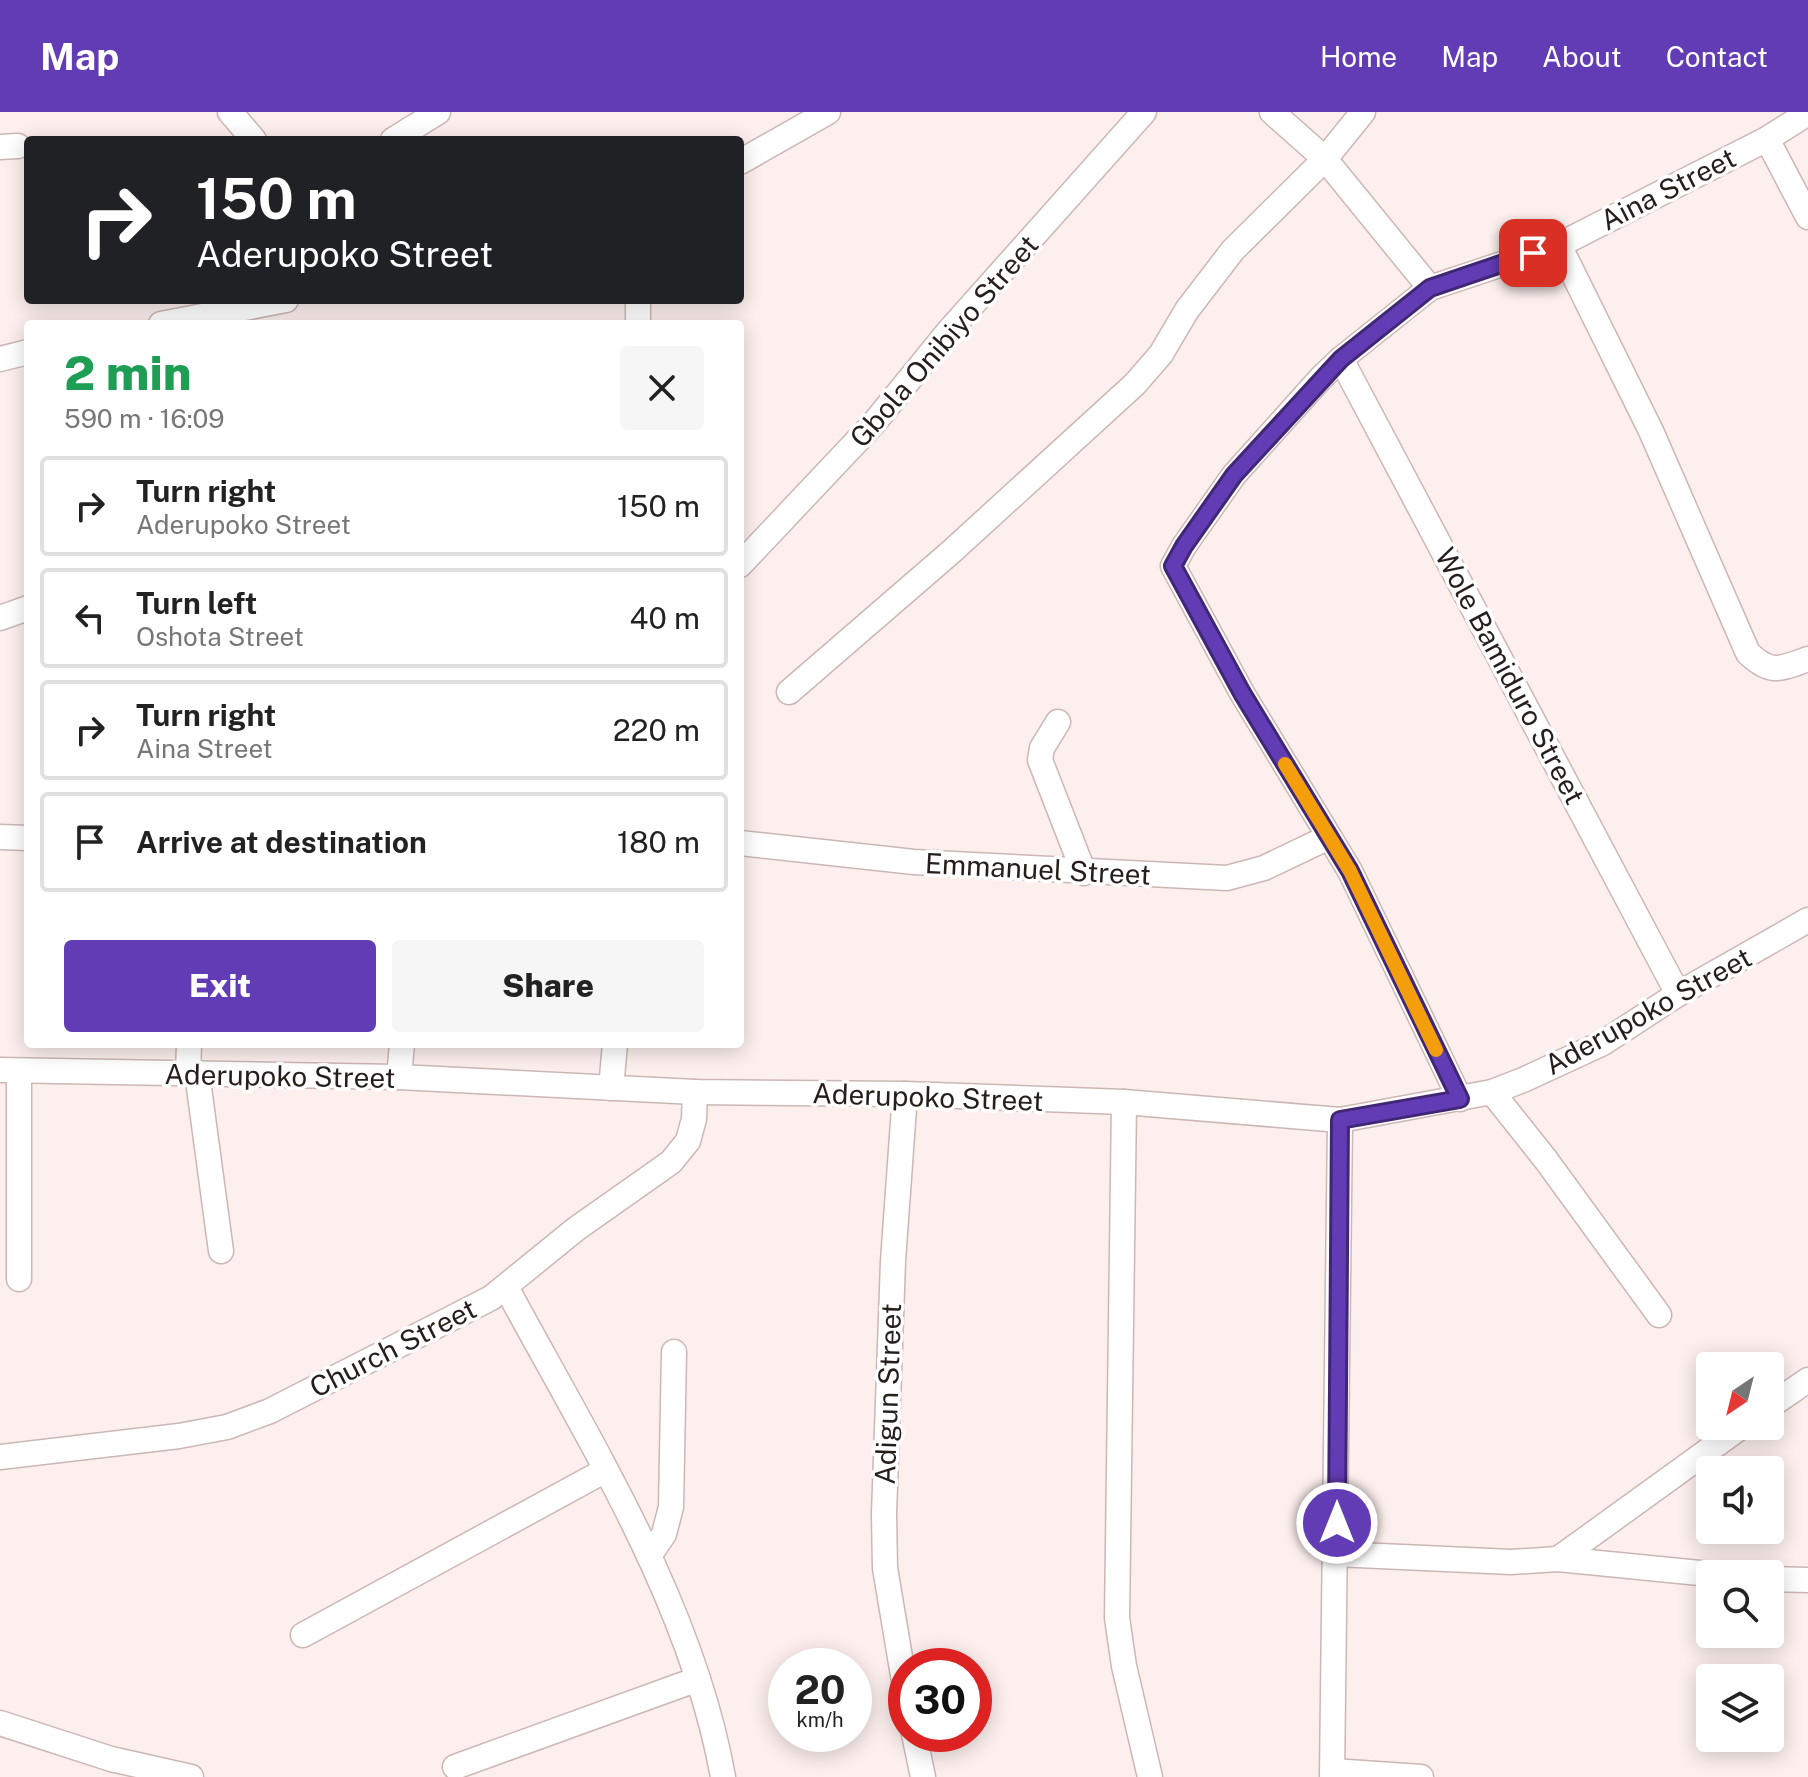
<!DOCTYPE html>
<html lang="en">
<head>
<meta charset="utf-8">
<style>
	:root { --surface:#fff; --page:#f6f6f6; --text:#222; --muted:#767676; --line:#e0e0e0; --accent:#623cb4 }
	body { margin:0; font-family:"Public Sans",sans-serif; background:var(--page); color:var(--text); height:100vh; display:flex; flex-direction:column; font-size:30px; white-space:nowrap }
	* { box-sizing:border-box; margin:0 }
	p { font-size:26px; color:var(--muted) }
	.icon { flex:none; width:44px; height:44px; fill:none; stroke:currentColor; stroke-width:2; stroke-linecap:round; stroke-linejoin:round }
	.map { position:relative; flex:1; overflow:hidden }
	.details { position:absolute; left:24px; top:208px; width:720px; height:728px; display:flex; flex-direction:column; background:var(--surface); border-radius:8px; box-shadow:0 4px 20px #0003 }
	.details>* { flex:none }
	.hud { position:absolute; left:24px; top:24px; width:720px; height:168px; border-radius:8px; box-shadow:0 4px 20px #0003; background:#202124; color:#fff; overflow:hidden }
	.needle { width:52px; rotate:215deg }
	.controls { position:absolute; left:1696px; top:1240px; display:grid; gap:16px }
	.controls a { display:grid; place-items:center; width:88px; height:88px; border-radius:8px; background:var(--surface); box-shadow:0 4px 20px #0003; font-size:40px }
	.speed { position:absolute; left:768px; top:1536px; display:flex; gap:16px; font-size:40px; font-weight:700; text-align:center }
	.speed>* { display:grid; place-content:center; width:104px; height:104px; border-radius:50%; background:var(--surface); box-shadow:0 4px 20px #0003; line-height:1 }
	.speed small { font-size:20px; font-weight:400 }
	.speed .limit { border:12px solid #d22; background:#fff; color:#111 }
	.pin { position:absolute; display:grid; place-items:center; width:68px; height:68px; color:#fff; margin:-34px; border-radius:16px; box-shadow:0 4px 12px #0006 }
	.me { position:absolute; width:88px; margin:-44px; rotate:0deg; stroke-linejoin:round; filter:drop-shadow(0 0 6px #0008) }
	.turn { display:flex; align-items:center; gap:28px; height:168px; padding:0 40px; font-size:36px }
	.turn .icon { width:104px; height:104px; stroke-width:2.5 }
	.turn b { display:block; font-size:56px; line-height:68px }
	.round { display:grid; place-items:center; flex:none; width:84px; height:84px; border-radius:8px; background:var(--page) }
	.head { display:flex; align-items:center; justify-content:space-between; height:136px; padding:0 40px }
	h1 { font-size:48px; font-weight:800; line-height:60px; color:#1e9e55 }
	.cta { display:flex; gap:16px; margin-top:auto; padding:16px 40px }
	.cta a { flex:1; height:92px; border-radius:8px; background:var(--accent); color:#fff; font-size:32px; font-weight:800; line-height:92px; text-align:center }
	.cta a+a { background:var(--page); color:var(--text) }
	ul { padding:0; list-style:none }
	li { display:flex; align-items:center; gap:24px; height:100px; margin:0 16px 12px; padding:0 24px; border:4px solid var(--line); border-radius:8px }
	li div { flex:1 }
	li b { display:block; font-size:30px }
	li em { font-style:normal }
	header { display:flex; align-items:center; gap:48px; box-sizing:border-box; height:112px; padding:0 40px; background:var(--accent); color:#fff }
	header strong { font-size:38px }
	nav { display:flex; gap:44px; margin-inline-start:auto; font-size:28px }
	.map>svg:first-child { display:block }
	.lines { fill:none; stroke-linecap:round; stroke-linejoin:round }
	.minor-casing { stroke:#ccb7b5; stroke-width:27 }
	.minor { stroke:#fff; stroke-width:24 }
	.route-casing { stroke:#402775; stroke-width:20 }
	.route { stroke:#623cb4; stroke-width:14 }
	.slow { stroke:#f59e0b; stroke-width:14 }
	.labels { text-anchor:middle; stroke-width:7; stroke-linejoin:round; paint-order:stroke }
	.street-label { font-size:28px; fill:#261e1d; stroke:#fff }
</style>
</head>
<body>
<header>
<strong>Map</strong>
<nav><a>Home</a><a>Map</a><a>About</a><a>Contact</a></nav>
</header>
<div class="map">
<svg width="1808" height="1665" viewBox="0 0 1808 1665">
	<rect width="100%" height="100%" fill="#fcefed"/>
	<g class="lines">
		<defs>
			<g id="minor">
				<path d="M 230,0 L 254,28"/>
				<path d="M 1272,0 L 1325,47 L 1430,176"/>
				<path d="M 1767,27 L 1808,105"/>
				<path d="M 393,28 L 438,0"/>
				<path d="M 0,35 L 18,34"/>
				<path d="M 740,50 L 828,0"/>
				<path d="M 1559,133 L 1651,319 L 1748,541 C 1771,563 1780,557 1808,547"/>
				<path d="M 161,212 L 286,188"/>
				<path d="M 638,212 L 638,188"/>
				<path d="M 0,247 L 28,240"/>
				<path d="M 1341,247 L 1678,882"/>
				<path d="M 740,453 L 874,311 L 948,220 L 1144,0"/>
				<path d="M 0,506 L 28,496"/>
				<path d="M 789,580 L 951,440 L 1135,272 L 1161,242 L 1187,198 L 1233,138 L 1325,47 L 1363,0"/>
				<path d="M 1058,610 L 1042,636 L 1040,648 L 1084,761"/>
				<path d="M 0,725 L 28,726"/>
				<path d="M 740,731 L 914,750 L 1227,766 L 1264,756 L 1329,725"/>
				<path d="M 0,958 L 399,965 L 695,980 L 905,982 L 1124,990 L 1340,1008 L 1492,980 L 1523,968 L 1603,931 L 1678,882 L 1808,808"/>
				<path d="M 19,959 L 19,1167"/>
				<path d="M 197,961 L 221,1139"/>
				<path d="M 188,962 L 189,932"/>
				<path d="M 399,965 L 402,932"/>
				<path d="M 611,976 L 615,932"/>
				<path d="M 1492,980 L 1546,1048 L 1659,1203"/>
				<path d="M 905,982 L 893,1149 L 884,1402 L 885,1456 L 906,1581"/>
				<path d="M 1460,987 L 1350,759 L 1242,581 L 1173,454 L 1184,434 L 1234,363 L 1321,266 L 1341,247 L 1430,176 L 1559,133 L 1767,27 L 1808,1"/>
				<path d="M 1124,990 L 1117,1506 L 1124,1554 L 1150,1665"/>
				<path d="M 506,1175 C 589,1329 692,1491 723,1665"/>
				<path d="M 1770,1294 L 1808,1268"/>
				<path d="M 0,1345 L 179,1324 L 227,1315 L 270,1299 L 491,1186 L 576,1117 L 671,1050 L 688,1029 L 694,1007 L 695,980"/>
				<path d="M 1336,1442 L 1511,1450 L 1558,1447 L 1710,1462"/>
				<path d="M 649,1444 L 664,1422 L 671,1395 L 674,1240"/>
				<path d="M 1558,1447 L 1742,1314"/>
				<path d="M 1770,1467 L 1808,1468"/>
				<path d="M 303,1523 L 604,1359"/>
				<path d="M 0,1611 L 111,1647 L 191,1665"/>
				<path d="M 914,1622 L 923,1665"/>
				<path d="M 455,1655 L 698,1567"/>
				<path d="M 1333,1659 L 1421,1665"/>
				<path d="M 1332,1665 L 1340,1008"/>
			</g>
		</defs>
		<!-- minor casing -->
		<use href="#minor" class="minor-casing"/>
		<!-- minor -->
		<use href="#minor" class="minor"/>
	</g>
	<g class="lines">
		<defs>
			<path id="route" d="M 1337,1411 L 1340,1008 L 1460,987 L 1350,759 L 1242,581 L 1173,454 L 1184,434 L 1234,363 L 1341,247 L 1430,176 L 1533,141"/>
		</defs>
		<!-- route casing -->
		<use href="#route" class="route-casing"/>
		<!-- route -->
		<use href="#route" class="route"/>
		<!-- slow -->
		<path class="slow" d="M 1285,652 L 1350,759 L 1436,938"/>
	</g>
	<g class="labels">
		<!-- street labels -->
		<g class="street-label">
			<text transform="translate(1668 77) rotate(-27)" y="10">Aina Street</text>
			<text transform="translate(944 229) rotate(-49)" y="10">Gbola Onibiyo Street</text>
			<text transform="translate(1510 564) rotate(62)" y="10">Wole Bamiduro Street</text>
			<text transform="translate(1038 757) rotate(3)" y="10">Emmanuel Street</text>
			<text transform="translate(1648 899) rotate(-29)" y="10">Aderupoko Street</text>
			<text transform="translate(280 964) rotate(1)" y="10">Aderupoko Street</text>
			<text transform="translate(928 985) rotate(2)" y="10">Aderupoko Street</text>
			<text transform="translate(393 1236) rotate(-27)" y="10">Church Street</text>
			<text transform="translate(888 1282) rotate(-88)" y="10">Adigun Street</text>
		</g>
	</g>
</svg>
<div class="controls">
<a><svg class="needle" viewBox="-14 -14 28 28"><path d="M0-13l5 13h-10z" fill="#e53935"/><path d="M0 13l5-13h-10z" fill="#767676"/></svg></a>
<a><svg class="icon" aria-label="sound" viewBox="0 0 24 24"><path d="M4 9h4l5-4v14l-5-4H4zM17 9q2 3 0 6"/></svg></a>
<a><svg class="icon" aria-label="search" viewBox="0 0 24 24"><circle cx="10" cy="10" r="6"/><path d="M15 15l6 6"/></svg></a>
<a><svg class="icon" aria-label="layers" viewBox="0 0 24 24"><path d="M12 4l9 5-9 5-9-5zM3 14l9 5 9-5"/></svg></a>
</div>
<div class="speed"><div>20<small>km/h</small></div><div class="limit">30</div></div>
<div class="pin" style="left:1533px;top:141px;background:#d93025"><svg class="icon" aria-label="arrive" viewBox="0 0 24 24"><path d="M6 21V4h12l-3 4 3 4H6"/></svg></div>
<svg class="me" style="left:1337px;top:1411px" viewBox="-20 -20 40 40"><circle r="17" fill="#623cb4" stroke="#fff" stroke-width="3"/><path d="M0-11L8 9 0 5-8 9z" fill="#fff"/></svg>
<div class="hud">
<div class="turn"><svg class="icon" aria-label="right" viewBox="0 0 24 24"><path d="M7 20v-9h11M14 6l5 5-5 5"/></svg><div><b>150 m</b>Aderupoko Street</div></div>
</div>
<section class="details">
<div class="head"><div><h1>2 min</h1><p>590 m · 16:09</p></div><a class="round"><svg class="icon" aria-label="close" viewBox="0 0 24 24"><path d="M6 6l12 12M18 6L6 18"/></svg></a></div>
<ul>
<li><svg class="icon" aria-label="right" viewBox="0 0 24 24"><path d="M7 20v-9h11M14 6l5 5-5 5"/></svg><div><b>Turn right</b><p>Aderupoko Street</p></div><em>150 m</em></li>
<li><svg class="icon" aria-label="left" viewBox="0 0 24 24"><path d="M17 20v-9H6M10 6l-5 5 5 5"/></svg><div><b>Turn left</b><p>Oshota Street</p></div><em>40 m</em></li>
<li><svg class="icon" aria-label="right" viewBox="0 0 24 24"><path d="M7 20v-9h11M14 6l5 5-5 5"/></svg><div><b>Turn right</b><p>Aina Street</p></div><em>220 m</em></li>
<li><svg class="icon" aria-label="arrive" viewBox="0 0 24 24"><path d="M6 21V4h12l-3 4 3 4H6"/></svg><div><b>Arrive at destination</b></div><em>180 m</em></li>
</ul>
<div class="cta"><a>Exit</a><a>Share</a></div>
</section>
</div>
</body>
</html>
